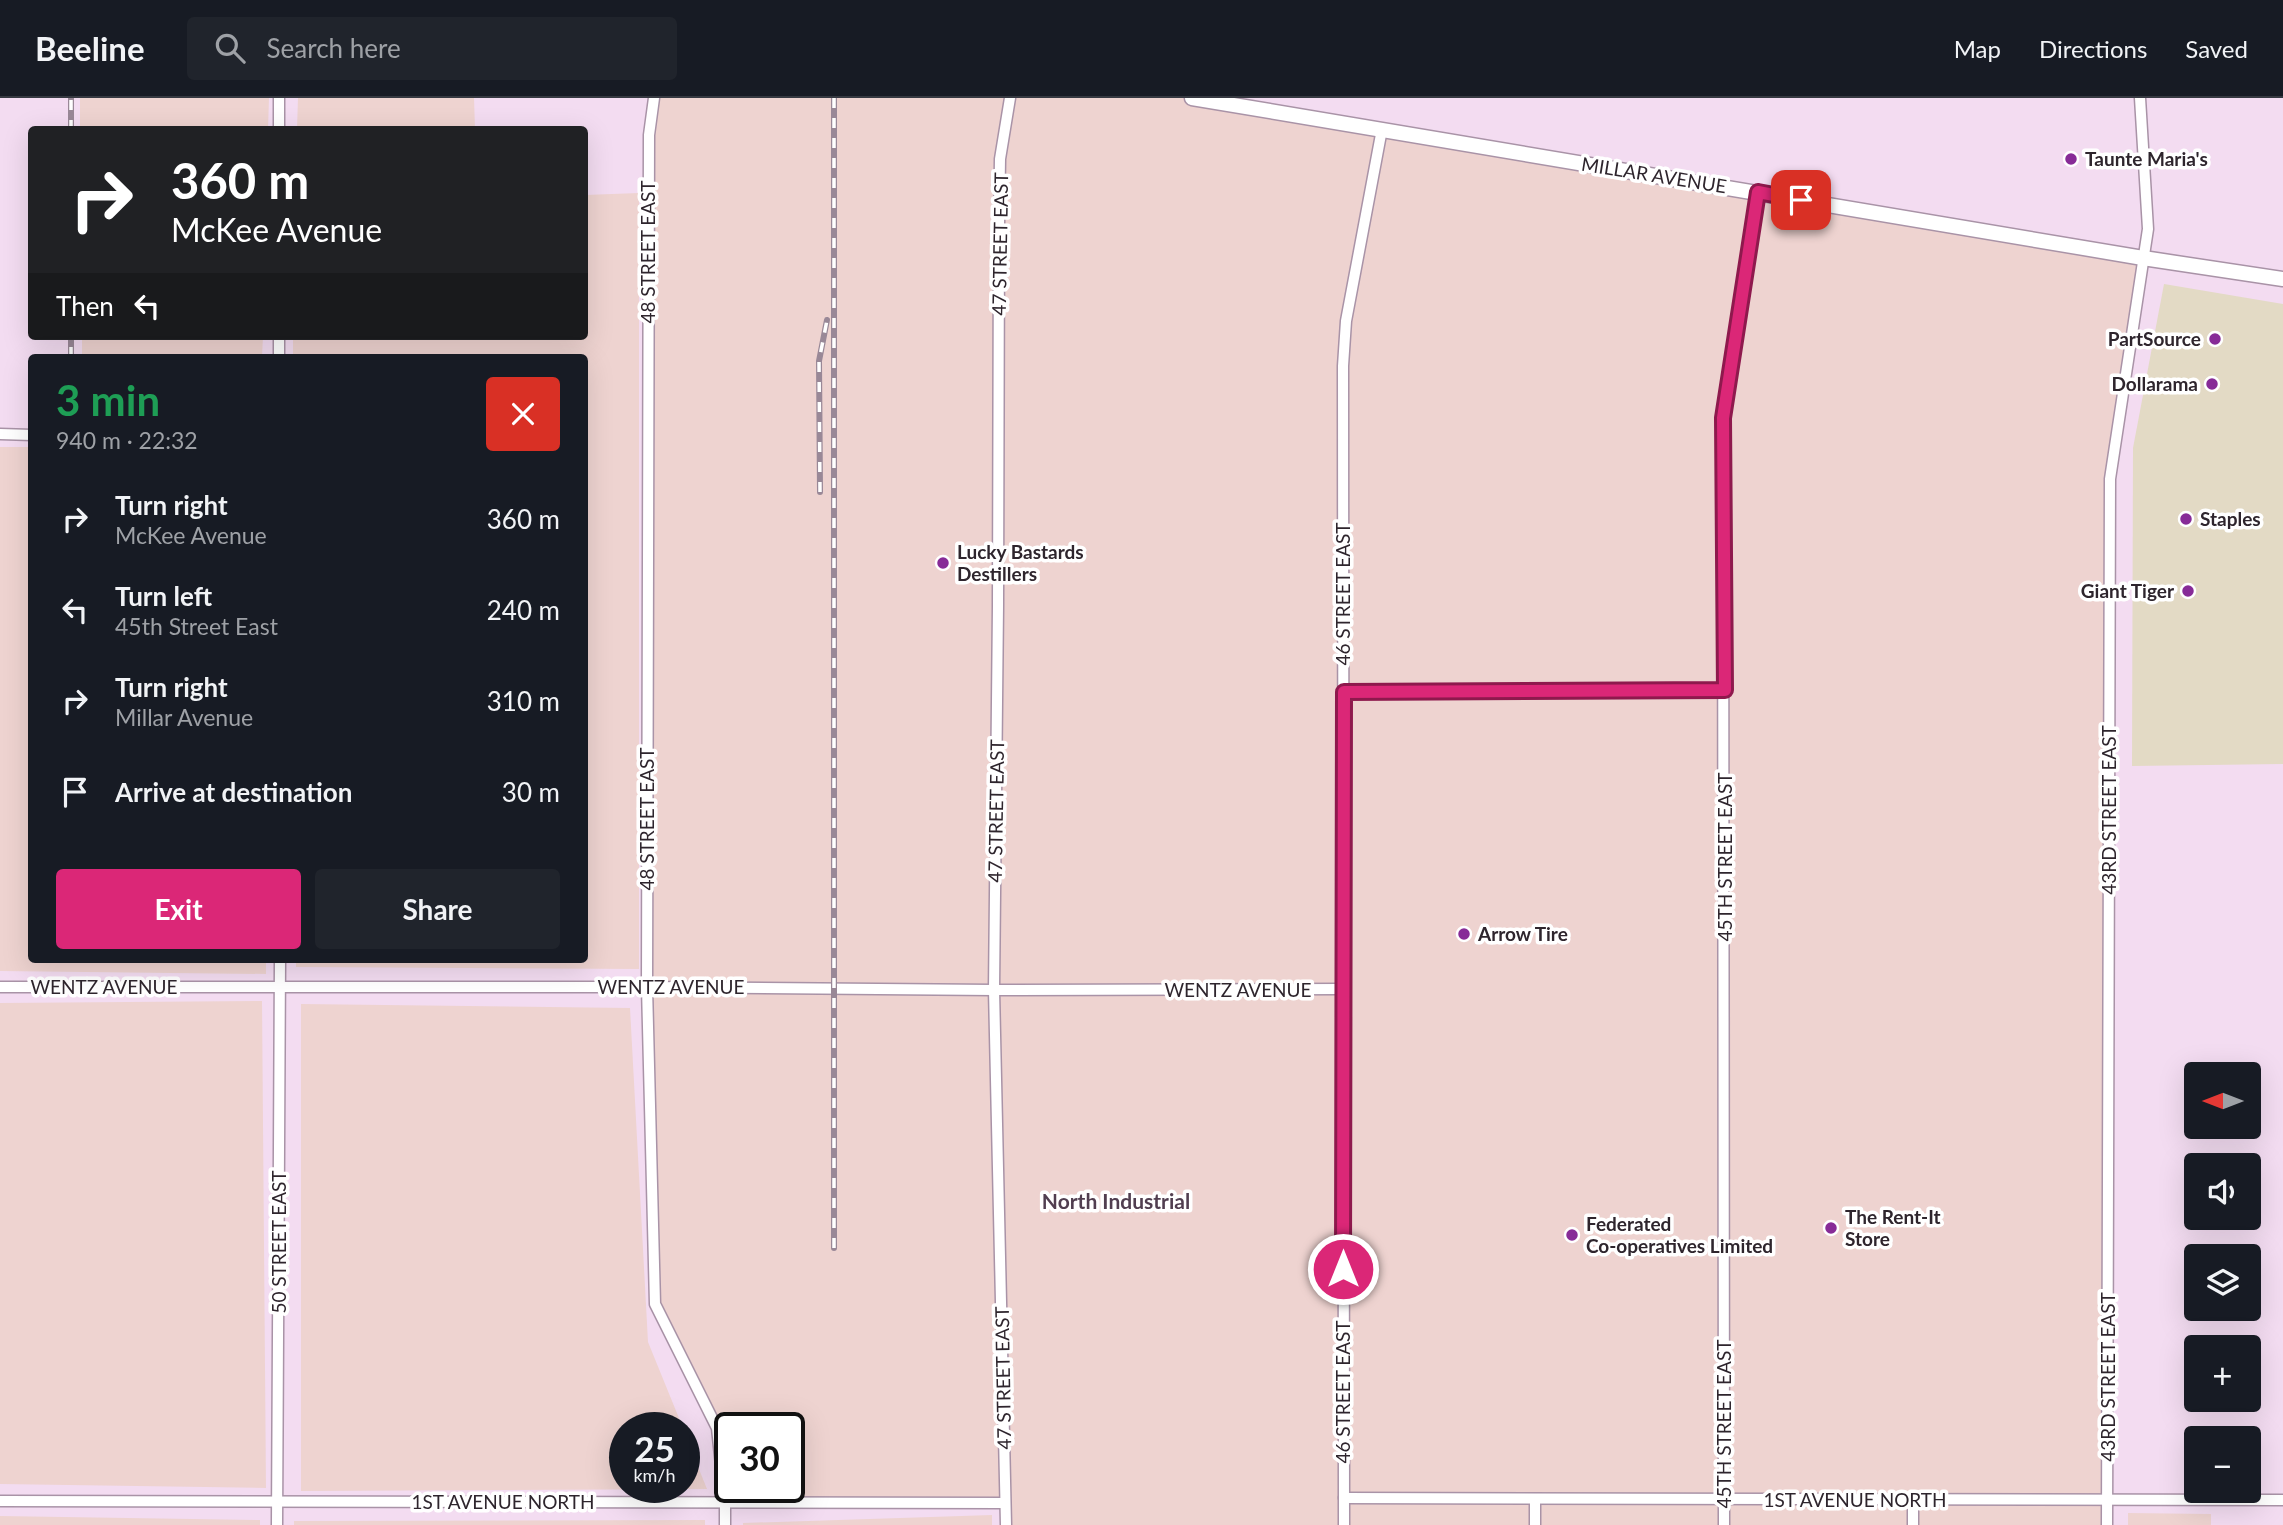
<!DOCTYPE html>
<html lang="en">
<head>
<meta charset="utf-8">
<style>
	:root { --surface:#171b24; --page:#20242c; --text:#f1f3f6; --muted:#9ea1a6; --line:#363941; --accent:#db2777 }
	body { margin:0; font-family:Lato,sans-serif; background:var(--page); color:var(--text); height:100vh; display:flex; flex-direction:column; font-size:26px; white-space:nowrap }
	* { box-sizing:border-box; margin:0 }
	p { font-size:23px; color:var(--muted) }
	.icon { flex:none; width:38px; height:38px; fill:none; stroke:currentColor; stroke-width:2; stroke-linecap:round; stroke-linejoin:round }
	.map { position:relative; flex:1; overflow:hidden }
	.panel { position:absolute; left:28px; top:256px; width:560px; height:609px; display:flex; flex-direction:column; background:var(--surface); border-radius:7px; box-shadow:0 7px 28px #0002 }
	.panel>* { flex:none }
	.hud { position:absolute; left:28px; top:28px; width:560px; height:214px; border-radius:7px; box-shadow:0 7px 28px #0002; background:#202124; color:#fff; overflow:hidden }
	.needle { width:46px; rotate:270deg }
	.controls { position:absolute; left:2184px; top:964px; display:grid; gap:14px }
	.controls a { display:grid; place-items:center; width:77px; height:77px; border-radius:7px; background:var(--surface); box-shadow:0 7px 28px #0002; font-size:35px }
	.speed { position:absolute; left:609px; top:1314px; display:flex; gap:14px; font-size:35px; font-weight:700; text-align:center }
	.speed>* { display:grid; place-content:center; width:91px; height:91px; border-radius:50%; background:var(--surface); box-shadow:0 7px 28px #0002; line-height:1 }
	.speed small { font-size:18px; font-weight:400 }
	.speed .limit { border:4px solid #111; border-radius:10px; background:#fff; color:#111 }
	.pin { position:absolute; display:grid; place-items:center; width:60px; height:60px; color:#fff; margin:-30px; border-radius:14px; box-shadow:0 4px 10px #0006 }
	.me { position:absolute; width:77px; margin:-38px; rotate:0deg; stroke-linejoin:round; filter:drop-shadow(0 0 5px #0008) }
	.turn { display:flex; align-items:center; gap:24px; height:147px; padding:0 28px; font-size:32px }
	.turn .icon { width:91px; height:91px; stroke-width:2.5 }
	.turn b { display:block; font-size:49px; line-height:60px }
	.then { display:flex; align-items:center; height:66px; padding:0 28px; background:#0003; gap:14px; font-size:26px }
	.round { display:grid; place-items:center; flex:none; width:74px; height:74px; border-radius:7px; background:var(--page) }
	.summary { display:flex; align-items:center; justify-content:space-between; height:119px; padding:0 28px }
	h1 { font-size:42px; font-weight:700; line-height:52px; color:#1e9e55 }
	.button { display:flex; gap:14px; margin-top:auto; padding:14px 28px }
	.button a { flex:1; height:80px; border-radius:7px; background:var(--accent); color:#fff; font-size:28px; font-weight:700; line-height:80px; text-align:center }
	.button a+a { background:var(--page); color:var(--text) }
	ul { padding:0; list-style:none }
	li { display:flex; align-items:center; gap:21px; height:91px; padding:0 28px }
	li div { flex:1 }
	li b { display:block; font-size:26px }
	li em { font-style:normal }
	header { display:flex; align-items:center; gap:42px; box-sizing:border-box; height:98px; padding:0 35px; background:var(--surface); border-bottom:2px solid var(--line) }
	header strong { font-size:33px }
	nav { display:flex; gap:38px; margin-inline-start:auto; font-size:24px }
	.search { width:490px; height:63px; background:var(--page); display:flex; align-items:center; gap:18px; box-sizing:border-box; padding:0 24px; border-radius:7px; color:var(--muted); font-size:26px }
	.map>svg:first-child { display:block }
	.commercial { fill:#e3dac5 }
	.industrial { fill:#eed3d0; fill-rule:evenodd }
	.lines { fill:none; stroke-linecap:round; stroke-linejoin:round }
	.minor-casing { stroke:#a993a7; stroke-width:13 }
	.tertiary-casing { stroke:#a993a7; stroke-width:17 }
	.minor { stroke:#fff; stroke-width:10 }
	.tertiary { stroke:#fff; stroke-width:14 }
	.rail-casing { stroke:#998897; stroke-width:6 }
	.rail { stroke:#fff; stroke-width:3.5; stroke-dasharray:10; stroke-linecap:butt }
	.route-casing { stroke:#8e194d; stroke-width:18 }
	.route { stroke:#db2777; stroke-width:12 }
	.poi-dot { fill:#872b97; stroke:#fff; stroke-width:2.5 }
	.labels { text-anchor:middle; stroke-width:7; stroke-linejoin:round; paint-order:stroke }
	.poi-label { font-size:19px; font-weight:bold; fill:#2e252d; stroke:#fff; text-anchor:start }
	.street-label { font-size:19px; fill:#2e252d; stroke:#fff }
	.neighbourhood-label { font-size:21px; font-weight:bold; fill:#513e50; stroke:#fff }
</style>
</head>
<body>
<header>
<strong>Beeline</strong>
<div class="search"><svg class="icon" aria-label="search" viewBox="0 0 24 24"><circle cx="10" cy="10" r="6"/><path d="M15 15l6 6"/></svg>Search here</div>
<nav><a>Map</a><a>Directions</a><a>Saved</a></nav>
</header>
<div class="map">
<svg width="2283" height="1427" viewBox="0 0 2283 1427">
	<rect width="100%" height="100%" fill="#f3dcf1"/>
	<!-- commercial -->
	<path class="commercial" d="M 2164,186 L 2283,206 L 2283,666 L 2132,668 L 2133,350 Z"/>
	<!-- industrial -->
	<g class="industrial">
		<path d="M 80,0 L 269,0 L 268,31 L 80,31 Z"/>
		<path d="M 298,0 L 474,0 L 475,31 L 297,31 Z"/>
		<path d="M 654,0 L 1192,0 L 2143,160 L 2111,372 L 2107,1427 L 1006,1427 L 1005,1405 L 725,1405 L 717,1330 L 655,1206 L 647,889 ZM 730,1330 L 789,1330 L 789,1390 L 730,1390 Z"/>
		<path d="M 639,95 L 639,871 L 296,869 L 296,861 L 584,861 L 584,259 L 293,259 L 293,238 L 584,238 L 585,97 Z"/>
		<path d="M 82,238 L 263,238 L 262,259 L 82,259 Z"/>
		<path d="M 0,349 L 31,349 L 32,861 L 266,861 L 266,876 L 0,873 Z"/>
		<path d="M 262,903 L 266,1390 L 0,1386 L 0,905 Z"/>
		<path d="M 301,906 L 630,910 L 648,1244 L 683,1330 L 625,1330 L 625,1390 L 684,1390 L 684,1334 L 707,1391 L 301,1393 Z"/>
		<path d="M 2128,1415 L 2211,1416 L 2211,1427 L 2128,1427 Z"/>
		<path d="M 992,1417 L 992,1427 L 743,1427 L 743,1425 Z"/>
		<path d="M 0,1418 L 260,1422 L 260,1427 L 0,1427 Z"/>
		<path d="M 705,1422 L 705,1427 L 294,1427 L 294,1423 Z"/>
	</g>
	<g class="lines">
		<defs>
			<g id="minor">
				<path d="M 654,0 L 649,37 L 647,889 L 655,1206 L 717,1330 L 725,1405 L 725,1427"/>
				<path d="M 279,32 L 279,0"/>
				<path d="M 279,259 L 279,238"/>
				<path d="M 0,336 L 32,337"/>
				<path d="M 1344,594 L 1725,592"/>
				<path d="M 0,889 L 647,889 L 994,892 L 1342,891"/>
				<path d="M 1344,1400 L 2283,1402"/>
				<path d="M 0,1403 L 1005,1405"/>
				<path d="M 277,1427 L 280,861"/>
				<path d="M 1006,1427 L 994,892 L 998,508 L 999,127 L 1000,61 L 1010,0"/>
				<path d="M 1344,1427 L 1343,268 L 1346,223 L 1382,31"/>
				<path d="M 1535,1427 L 1535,1402"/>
				<path d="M 1724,1427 L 1723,320 L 1758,95"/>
				<path d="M 1913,1427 L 1913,1402"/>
				<path d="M 2107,1427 L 2110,381 L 2148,131 L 2140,0"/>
			</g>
			<path id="tertiary" d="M 1192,0 L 2143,160 L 2283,181"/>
		</defs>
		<!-- minor casing -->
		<use href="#minor" class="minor-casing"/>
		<!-- tertiary casing -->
		<use href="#tertiary" class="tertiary-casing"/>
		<!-- minor -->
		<use href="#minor" class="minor"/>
		<!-- tertiary -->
		<use href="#tertiary" class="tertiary"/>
		<defs>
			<g id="rail">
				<path d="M 834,0 L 834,1150"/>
				<path d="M 71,32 L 71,0"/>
				<path d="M 71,259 L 71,238"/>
				<path d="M 820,394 L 819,263 L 827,222"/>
			</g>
		</defs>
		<!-- rail casing -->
		<use href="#rail" class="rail-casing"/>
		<!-- rail -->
		<use href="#rail" class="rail"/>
	</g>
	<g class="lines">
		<defs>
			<path id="route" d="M 1343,1171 L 1344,594 L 1725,592 L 1723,320 L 1758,94 L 1801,102"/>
		</defs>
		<!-- route casing -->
		<use href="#route" class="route-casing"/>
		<!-- route -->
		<use href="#route" class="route"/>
	</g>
	<!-- markers -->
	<g class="poi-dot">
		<circle cx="2071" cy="61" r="7"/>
		<circle cx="2215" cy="241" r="7"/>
		<circle cx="2212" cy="286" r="7"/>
		<circle cx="2186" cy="421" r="7"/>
		<circle cx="943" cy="465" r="7"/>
		<circle cx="2188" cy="493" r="7"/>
		<circle cx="1464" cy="836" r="7"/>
		<circle cx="1831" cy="1130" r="7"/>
		<circle cx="1572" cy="1137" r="7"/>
	</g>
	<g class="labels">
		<!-- poi labels -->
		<g class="poi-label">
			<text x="2085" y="68">Taunte Maria's</text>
			<text x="2201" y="248" text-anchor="end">PartSource</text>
			<text x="2198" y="293" text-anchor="end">Dollarama</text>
			<text x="2200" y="428">Staples</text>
			<text x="957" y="461">Lucky Bastards<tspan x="957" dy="22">Destillers</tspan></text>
			<text x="2174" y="500" text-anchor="end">Giant Tiger</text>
			<text x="1478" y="843">Arrow Tire</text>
			<text x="1845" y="1126">The Rent-It<tspan x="1845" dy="22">Store</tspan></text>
			<text x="1586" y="1133">Federated<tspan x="1586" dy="22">Co-operatives Limited</tspan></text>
		</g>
		<!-- street labels -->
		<g class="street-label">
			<text transform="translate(1654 77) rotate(9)" y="7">MILLAR AVENUE</text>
			<text transform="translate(1000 146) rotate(-89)" y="7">47 STREET EAST</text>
			<text transform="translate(648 154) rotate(-90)" y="7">48 STREET EAST</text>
			<text transform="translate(1343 496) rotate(-90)" y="7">46 STREET EAST</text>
			<text transform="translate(2109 712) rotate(-90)" y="7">43RD STREET EAST</text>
			<text transform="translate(996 713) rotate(-89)" y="7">47 STREET EAST</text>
			<text transform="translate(647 721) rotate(-90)" y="7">48 STREET EAST</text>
			<text transform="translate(1725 759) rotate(-90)" y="7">45TH STREET EAST</text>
			<text x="104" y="896">WENTZ AVENUE</text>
			<text x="671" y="896">WENTZ AVENUE</text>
			<text x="1238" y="899">WENTZ AVENUE</text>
			<text transform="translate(279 1144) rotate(-90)" y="7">50 STREET EAST</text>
			<text transform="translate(2108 1279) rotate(-90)" y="7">43RD STREET EAST</text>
			<text transform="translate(1003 1280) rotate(-91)" y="7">47 STREET EAST</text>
			<text transform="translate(1343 1294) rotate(-90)" y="7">46 STREET EAST</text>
			<text transform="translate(1724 1326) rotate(-90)" y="7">45TH STREET EAST</text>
			<text x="1855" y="1409">1ST AVENUE NORTH</text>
			<text x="503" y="1411">1ST AVENUE NORTH</text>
		</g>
		<!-- neighbourhood labels -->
		<g class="neighbourhood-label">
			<text x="1116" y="1111">North Industrial</text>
		</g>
	</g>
</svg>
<div class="controls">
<a><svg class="needle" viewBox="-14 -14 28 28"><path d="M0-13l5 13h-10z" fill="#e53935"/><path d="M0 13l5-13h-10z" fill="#9ea1a6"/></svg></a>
<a><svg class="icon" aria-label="sound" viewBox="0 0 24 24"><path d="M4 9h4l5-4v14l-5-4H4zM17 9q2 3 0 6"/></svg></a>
<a><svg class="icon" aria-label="layers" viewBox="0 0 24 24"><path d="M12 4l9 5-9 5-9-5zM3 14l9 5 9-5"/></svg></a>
<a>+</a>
<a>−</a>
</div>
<div class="speed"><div>25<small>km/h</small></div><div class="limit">30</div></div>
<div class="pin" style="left:1801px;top:102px;background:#d93025"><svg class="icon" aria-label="arrive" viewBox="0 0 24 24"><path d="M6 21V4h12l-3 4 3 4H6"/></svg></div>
<svg class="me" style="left:1343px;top:1171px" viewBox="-20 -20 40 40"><circle r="17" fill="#db2777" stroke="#fff" stroke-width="3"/><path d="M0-11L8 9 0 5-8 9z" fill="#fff"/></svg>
<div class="hud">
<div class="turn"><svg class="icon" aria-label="right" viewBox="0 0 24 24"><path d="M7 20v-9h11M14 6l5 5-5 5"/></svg><div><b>360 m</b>McKee Avenue</div></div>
<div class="then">Then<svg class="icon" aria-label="left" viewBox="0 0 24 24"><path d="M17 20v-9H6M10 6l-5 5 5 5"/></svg></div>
</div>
<section class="panel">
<div class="summary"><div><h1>3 min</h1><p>940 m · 22:32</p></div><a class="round" style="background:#d93025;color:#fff"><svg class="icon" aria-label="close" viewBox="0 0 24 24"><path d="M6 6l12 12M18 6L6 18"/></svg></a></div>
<ul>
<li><svg class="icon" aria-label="right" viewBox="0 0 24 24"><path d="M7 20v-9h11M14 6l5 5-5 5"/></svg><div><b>Turn right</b><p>McKee Avenue</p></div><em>360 m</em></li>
<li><svg class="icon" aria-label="left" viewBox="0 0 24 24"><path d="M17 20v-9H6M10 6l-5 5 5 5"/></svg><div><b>Turn left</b><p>45th Street East</p></div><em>240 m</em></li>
<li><svg class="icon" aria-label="right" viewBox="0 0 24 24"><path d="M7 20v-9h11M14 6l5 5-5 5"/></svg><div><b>Turn right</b><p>Millar Avenue</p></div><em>310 m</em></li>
<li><svg class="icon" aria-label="arrive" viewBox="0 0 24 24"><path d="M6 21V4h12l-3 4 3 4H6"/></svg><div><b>Arrive at destination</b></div><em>30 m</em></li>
</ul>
<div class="button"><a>Exit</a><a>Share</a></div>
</section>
</div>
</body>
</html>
